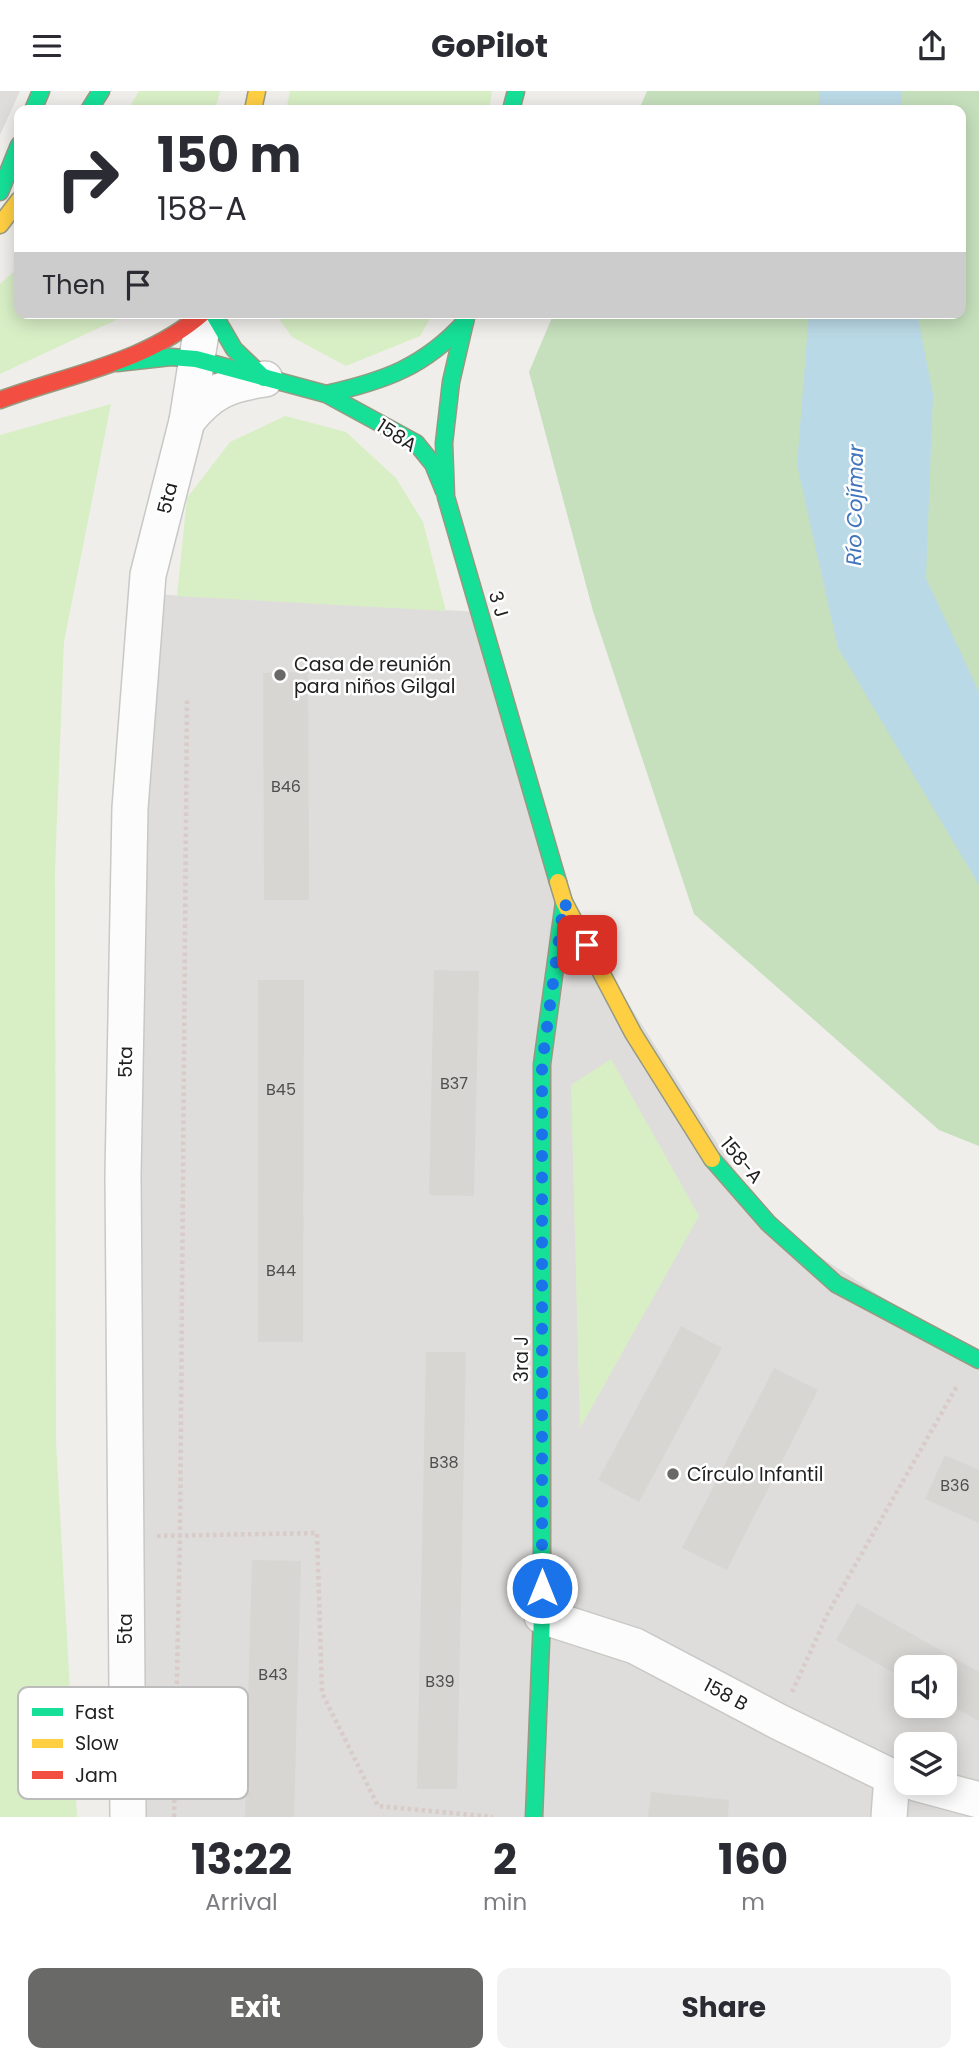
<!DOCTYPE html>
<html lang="en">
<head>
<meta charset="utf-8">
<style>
	:root { --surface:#fff; --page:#f2f2f3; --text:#2b2b33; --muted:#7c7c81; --accent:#696967 }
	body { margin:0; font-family:Poppins,sans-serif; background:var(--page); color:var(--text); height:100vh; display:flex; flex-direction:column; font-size:26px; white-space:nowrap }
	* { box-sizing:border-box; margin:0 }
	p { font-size:23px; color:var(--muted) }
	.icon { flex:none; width:38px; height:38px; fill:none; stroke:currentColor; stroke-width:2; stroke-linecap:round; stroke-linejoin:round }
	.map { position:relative; height:1726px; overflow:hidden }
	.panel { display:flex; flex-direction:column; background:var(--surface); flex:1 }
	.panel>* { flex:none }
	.banner { position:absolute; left:14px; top:14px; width:952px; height:214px; border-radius:14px; box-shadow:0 4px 18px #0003; background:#fff; color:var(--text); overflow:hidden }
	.buttons { position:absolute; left:894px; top:1564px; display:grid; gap:14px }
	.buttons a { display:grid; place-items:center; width:63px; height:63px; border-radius:14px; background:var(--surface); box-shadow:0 4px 18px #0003; font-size:35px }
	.pin { position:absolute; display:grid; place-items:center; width:60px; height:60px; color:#fff; margin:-30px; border-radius:14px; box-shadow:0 4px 10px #0006 }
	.me { position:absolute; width:77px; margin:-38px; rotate:0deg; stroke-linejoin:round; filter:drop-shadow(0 0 5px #0008) }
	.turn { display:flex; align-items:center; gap:24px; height:147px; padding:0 28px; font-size:32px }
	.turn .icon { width:91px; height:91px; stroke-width:2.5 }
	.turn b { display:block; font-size:49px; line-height:60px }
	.then { display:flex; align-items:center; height:66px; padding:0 28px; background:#0003; gap:14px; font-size:26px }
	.eta { display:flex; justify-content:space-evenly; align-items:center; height:119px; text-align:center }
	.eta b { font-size:42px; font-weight:700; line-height:49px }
	.button { display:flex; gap:14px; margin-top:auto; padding:14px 28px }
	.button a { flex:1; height:80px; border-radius:14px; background:var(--accent); color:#fff; font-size:28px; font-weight:700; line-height:80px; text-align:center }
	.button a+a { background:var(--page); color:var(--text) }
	header { display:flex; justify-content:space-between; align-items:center; height:91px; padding:0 28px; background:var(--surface); font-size:32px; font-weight:700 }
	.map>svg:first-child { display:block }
	.residential { fill:#dedddb; fill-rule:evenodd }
	.grass { fill:#d8efc6 }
	.forest { fill:#c6e0bd }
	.water { fill:#bad9e6 }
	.building { fill:#d8d6d2 }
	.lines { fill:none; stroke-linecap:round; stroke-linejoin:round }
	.street-casing { stroke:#c8c8c6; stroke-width:38 }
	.fast-casing { stroke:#969a80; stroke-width:19 }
	.slow-casing { stroke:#969a80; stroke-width:19 }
	.jam-casing { stroke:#969a80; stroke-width:19 }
	.path { stroke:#d8cbc8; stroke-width:4.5; stroke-dasharray:3.5 3.5; stroke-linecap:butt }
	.street { stroke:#fdfcfc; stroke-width:35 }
	.fast { stroke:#16e098; stroke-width:16 }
	.slow { stroke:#ffcf43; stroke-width:16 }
	.jam { stroke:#f24e42; stroke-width:16 }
	.route { stroke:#1a73e8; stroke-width:12; stroke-dasharray:0 21.6 }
	.poi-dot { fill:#696967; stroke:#fff; stroke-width:2.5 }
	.labels { text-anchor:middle; stroke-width:5; stroke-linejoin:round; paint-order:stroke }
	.number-label { font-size:16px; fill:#4f4e4d }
	.street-label { font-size:19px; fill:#212121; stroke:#fff }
	.poi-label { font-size:19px; fill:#212121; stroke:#fff; text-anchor:start }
	.water-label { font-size:21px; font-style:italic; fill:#4275bc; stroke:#fff }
	.key { fill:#fff; stroke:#bcbcbc; stroke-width:2 }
	.key-label { font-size:19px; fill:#212121 }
</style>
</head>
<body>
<header><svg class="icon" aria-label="menu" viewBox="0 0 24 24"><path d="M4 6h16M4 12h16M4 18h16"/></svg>GoPilot<svg class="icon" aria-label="share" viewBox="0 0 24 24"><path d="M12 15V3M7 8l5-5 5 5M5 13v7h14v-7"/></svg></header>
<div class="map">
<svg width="979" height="1726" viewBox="0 0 979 1726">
	<rect width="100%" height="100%" fill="#efeeea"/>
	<!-- residential -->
	<g class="residential">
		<path d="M 0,0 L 20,0 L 0,44 Z"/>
		<path d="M 150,503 L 480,521 L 564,811 L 768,1132 L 979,1269 L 979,1726 L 128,1726 ZM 906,1577 L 945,1577 L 945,1615 L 906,1615 ZM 906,1654 L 945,1654 L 945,1692 L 906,1692 Z"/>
	</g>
	<!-- grass -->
	<g class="grass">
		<path d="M 139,0 L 220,0 L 215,19 L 128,19 Z"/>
		<path d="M 290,0 L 492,0 L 489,19 L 286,19 Z"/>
		<path d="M 19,176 L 19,222 L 131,222 L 0,283 L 0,193 Z"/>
		<path d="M 275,222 L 433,222 L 420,245 L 346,275 L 292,246 Z"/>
		<path d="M 111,313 L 64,551 L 55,779 L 56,1350 L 77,1726 L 0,1726 L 0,344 Z"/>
		<path d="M 285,325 L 346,341 L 396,387 L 423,431 L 446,520 L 177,505 L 187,407 L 230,351 Z"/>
		<path d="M 611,968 L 699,1125 L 580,1337 L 571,994 Z"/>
	</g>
	<!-- forest -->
	<path class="forest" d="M 647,0 L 979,0 L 979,1055 L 939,1039 L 694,823 L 593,520 L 529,281 L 554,222 L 961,222 L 961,19 L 639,19 Z"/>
	<!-- water -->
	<g class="water">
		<path d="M 819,0 L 902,0 L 900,19 L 819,19 Z"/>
		<path d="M 809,222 L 917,222 L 933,303 L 926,487 L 979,601 L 979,794 L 838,557 L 797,374 Z"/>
	</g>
	<!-- building -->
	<g class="building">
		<path d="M 308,581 L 309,809 L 264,809 L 263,582 Z"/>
		<path d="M 434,879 L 479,880 L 474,1105 L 429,1104 Z"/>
		<path d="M 258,889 L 304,889 L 303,1251 L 258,1251 Z"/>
		<path d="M 681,1235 L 722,1257 L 639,1411 L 598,1389 Z"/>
		<path d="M 426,1261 L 466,1261 L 457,1698 L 417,1698 Z"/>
		<path d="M 774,1277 L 818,1299 L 727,1479 L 682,1457 Z"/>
		<path d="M 945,1364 L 979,1379 L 979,1432 L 925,1408 Z"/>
		<path d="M 252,1469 L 301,1470 L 294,1726 L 245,1726 Z"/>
		<path d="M 857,1512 L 979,1581 L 979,1630 L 945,1611 L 945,1577 L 906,1577 L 906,1589 L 836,1549 Z"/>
		<path d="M 651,1701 L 729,1709 L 728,1726 L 648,1726 Z"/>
	</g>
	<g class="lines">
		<defs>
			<g id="street">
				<path d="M 187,330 C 211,300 229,293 265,288"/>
				<path d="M 542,1525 L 635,1555 L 779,1631 L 892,1686 L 906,1690"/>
				<path d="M 916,1692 L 979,1709"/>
				<path d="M 128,1726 L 123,1084 L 130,717 L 148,484 L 187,330 L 201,242"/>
				<path d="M 889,1726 L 892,1686"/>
			</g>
			<g id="fast">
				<path d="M 33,19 L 41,0"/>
				<path d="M 89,19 L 101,0"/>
				<path d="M 511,19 L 516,0"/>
				<path d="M 0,101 L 19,54"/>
				<path d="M 213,222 L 234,258 L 264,287"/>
				<path d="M 467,222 L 451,291 L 444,352 L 446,406 L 558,791"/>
				<path d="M 117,272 L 171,266 L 196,268 L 326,303 L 416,352 L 433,373 L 444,400"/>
				<path d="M 326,303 C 384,290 424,276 465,231"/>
				<path d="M 712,1068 L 768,1132 L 836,1193 L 979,1269"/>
				<path d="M 534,1726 L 542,1525 L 542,973 L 564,811"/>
			</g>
			<g id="slow">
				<path d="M 253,19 L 257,0"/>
				<path d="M 0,134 L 19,109"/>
				<path d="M 558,791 L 564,811 L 633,942 L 712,1068"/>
			</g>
			<path id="jam" d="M 0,309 C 69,283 146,272 203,222"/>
		</defs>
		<!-- street casing -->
		<use href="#street" class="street-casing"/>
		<!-- fast casing -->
		<use href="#fast" class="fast-casing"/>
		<!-- slow casing -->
		<use href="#slow" class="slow-casing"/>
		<!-- jam casing -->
		<use href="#jam" class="jam-casing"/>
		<!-- path -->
		<g class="path">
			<path d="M 157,1445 L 317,1442 L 322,1602 L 378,1715 L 493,1726"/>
			<path d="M 792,1601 L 828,1522 L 957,1295"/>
			<path d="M 174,1726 L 180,1444 L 187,607"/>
		</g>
		<!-- street -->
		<use href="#street" class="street"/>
		<!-- fast -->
		<use href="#fast" class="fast"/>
		<!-- slow -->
		<use href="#slow" class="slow"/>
		<!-- jam -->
		<use href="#jam" class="jam"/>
	</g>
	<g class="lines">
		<!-- route -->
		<path class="route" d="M 542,1497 L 542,973 L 564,811 L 587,854"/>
	</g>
	<!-- markers -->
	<g class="poi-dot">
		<circle cx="280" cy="584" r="7"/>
		<circle cx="673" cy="1383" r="7"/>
	</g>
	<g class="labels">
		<!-- number labels -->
		<g class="number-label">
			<text x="286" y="701">B46</text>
			<text x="454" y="998">B37</text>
			<text x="281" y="1004">B45</text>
			<text x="281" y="1185">B44</text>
			<text x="444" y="1377">B38</text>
			<text x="955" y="1400">B36</text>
			<text x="273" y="1589">B43</text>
			<text x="440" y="1596">B39</text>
		</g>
		<!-- street labels -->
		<g class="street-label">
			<text transform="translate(397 344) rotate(33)" y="7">158A</text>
			<text transform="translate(167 407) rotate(-76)" y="7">5ta</text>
			<text transform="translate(499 513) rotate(73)" y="7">3 J</text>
			<text transform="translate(125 971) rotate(-89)" y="7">5ta</text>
			<text transform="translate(742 1069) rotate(50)" y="7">158-A</text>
			<text transform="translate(521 1268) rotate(-90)" y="7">3ra J</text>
			<text transform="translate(125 1538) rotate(-90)" y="7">5ta</text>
			<text transform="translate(726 1603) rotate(28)" y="7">158 B</text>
		</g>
		<!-- poi labels -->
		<g class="poi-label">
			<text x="294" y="580">Casa de reunión<tspan x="294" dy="22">para niños Gilgal</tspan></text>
			<text x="687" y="1390">Círculo Infantil</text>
		</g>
		<!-- water labels -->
		<g class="water-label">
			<text transform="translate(855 414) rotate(-89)" y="7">Río Cojímar</text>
		</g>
	</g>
	<!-- legend -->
	<rect x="18" y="1596" width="230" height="112" rx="10" class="key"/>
	<rect x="32" y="1617" width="31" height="8" fill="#16e098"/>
	<rect x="32" y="1648" width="31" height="9" fill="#ffcf43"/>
	<rect x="32" y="1680" width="31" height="8" fill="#f24e42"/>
	<g class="key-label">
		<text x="75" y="1628">Fast</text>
		<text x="75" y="1659">Slow</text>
		<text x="75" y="1691">Jam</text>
	</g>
</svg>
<div class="buttons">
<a><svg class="icon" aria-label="sound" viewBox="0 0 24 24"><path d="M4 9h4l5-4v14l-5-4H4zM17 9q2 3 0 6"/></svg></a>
<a><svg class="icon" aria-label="layers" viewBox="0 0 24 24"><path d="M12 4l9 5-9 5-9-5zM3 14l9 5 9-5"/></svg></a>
</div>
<div class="pin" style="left:587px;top:854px;background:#d93025"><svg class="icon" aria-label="arrive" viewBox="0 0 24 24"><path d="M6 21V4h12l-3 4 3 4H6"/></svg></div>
<svg class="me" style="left:542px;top:1497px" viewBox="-20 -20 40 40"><circle r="17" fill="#1a73e8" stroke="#fff" stroke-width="3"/><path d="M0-11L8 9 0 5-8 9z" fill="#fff"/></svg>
<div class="banner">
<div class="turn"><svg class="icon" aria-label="right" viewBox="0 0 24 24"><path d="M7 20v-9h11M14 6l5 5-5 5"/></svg><div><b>150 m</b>158-A</div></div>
<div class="then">Then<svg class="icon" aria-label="arrive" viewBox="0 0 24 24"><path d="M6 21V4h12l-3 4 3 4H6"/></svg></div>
</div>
</div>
<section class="panel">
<div class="eta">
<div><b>13:22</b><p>Arrival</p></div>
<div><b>2</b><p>min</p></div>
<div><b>160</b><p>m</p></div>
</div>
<div class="button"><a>Exit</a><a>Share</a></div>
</section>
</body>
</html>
